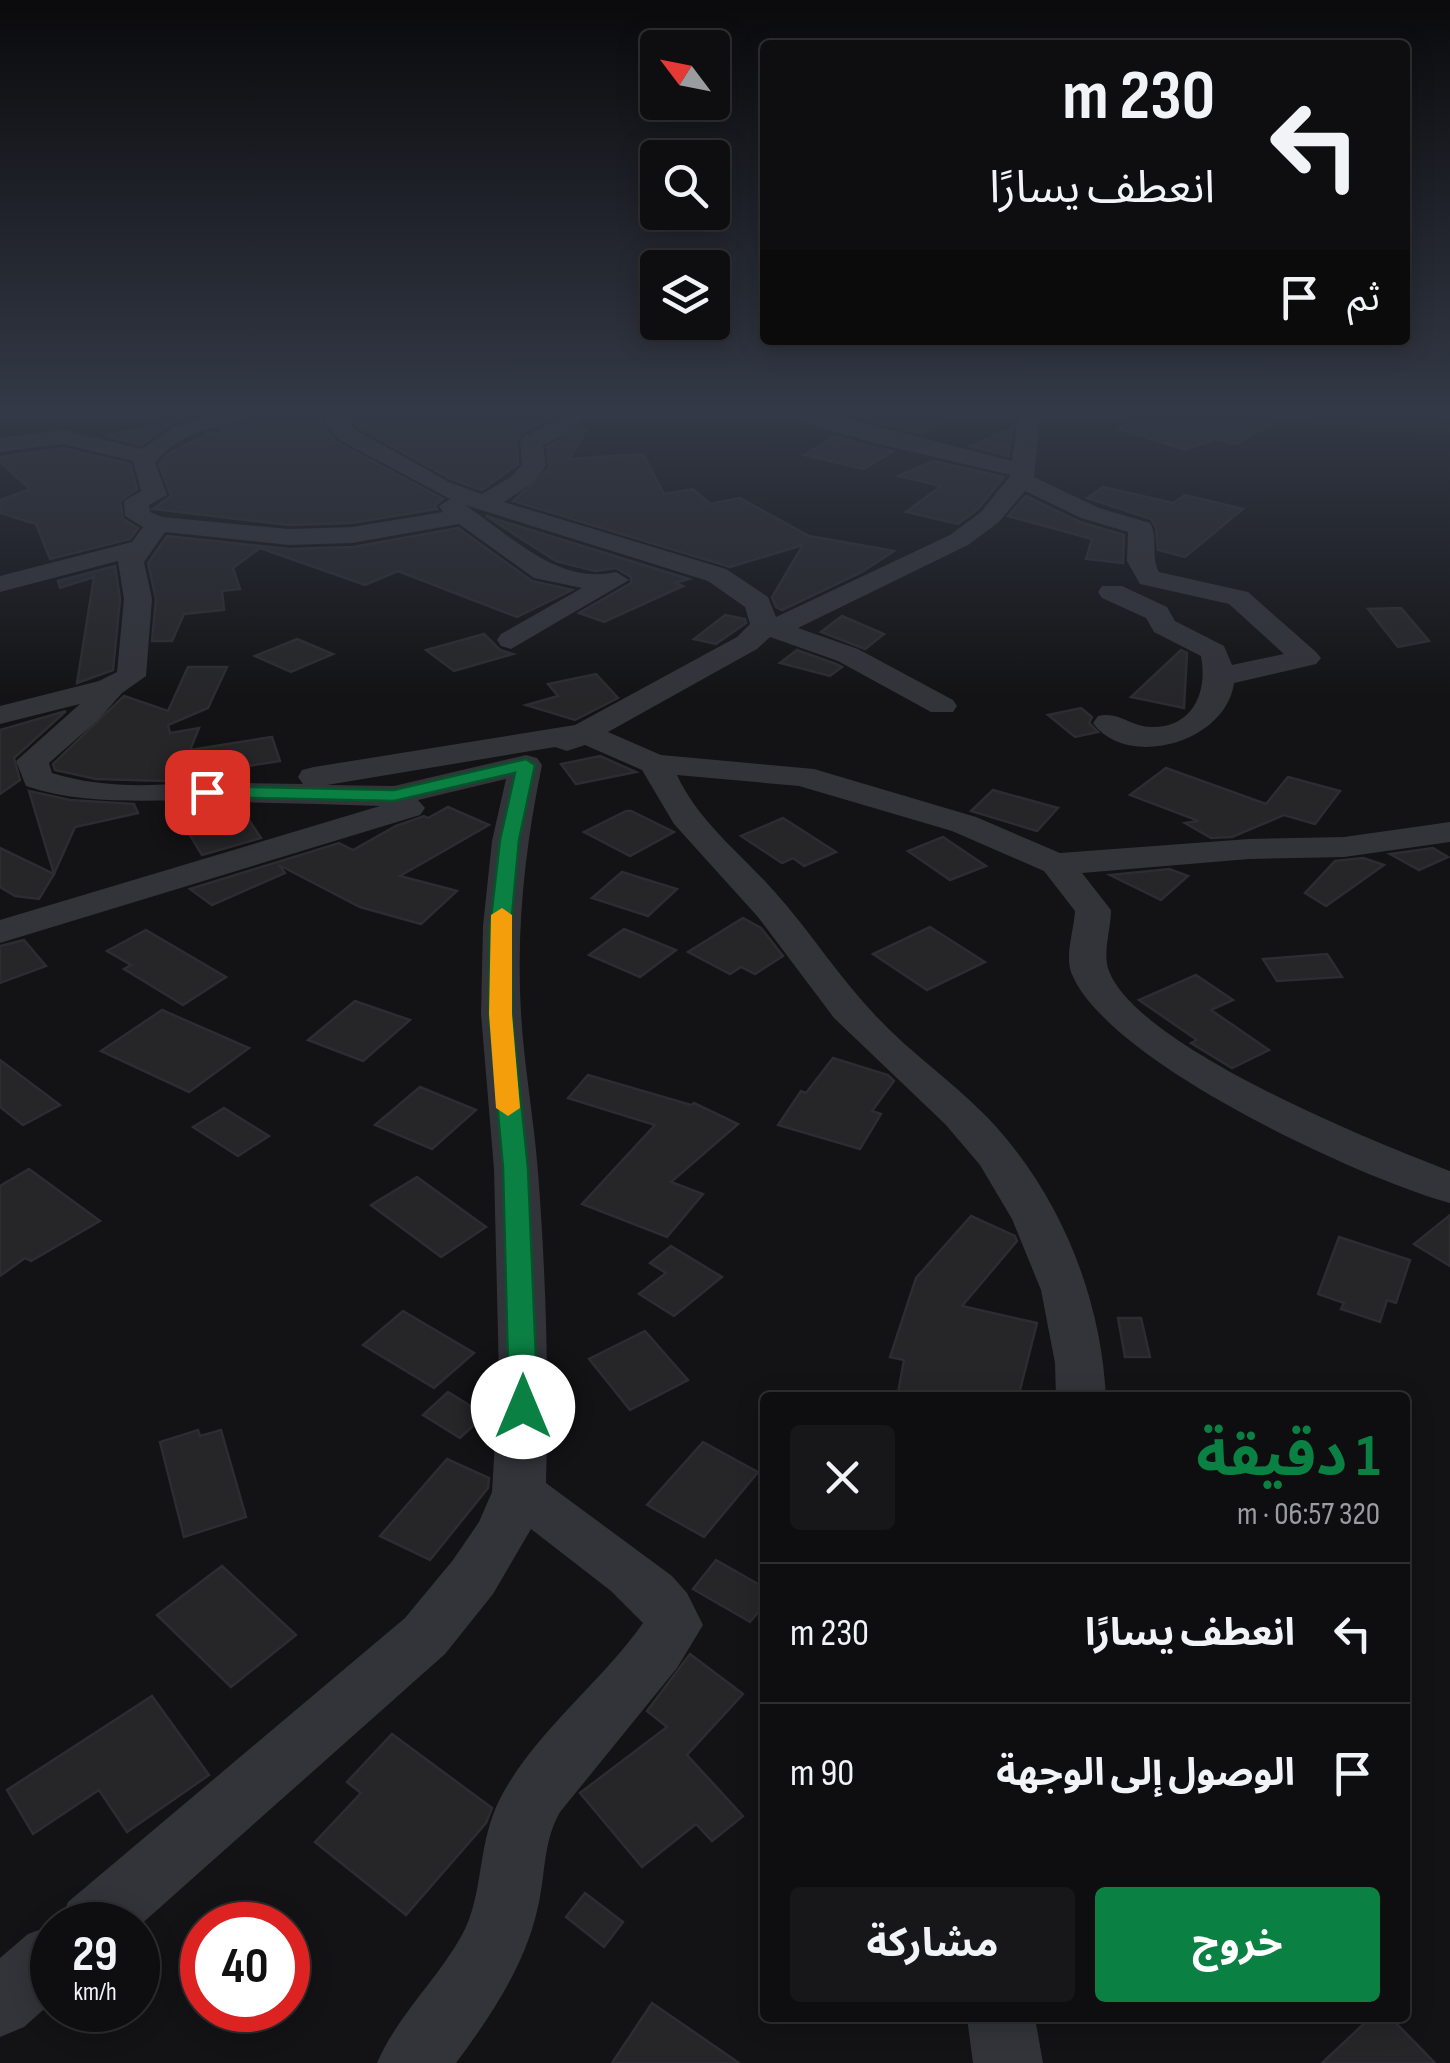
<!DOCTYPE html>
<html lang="ar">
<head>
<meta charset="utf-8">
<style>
	:root { --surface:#0e0e10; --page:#171719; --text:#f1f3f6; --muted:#9b9c9f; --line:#2e2e30; --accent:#0b8043 }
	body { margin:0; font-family:"Sofia Sans Condensed","Noto Sans Arabic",sans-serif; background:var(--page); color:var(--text); direction:rtl; height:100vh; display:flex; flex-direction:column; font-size:38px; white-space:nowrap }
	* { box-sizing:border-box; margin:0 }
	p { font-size:32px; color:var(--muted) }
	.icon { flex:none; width:55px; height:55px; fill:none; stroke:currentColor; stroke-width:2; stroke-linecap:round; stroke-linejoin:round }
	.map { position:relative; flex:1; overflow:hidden; direction:ltr }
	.drawer { position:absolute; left:760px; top:1392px; width:650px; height:630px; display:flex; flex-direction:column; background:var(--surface); border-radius:10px; box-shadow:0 5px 25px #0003,0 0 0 2px var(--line); direction:rtl }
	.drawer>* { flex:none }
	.banner { position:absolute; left:760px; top:40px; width:650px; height:305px; border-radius:10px; box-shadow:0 5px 25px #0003,0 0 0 2px var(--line); direction:rtl; background:#0e0e10; color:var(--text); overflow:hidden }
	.needle { width:65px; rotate:302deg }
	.buttons { position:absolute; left:640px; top:30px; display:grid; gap:20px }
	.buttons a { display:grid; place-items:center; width:90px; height:90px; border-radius:10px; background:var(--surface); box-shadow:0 5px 25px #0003,0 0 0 2px var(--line); font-size:50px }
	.speed { position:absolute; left:30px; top:1902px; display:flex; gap:20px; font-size:50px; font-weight:700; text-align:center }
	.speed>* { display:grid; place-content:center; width:130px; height:130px; border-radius:50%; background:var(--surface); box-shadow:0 5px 25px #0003,0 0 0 2px var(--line); line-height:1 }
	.speed small { font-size:25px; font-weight:400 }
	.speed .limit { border:15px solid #d22; background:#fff; color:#111 }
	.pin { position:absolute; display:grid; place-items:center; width:85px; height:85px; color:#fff; margin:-42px; border-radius:20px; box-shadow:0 5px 15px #0006 }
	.me { position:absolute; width:110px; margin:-55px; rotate:0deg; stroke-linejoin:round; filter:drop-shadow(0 0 8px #0008) }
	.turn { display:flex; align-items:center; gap:35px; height:210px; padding:0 30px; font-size:45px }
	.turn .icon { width:130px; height:130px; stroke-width:2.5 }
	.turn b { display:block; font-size:70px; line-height:85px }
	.then { display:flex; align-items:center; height:95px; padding:0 30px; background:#0003; gap:20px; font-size:38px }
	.round { display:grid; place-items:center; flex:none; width:105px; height:105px; border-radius:10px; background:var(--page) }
	.head { display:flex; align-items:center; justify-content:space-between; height:170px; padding:0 30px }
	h1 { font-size:60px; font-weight:700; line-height:75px; color:var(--accent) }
	.button { display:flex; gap:20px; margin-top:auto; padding:20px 30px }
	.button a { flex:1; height:115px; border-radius:10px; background:var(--accent); color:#fff; font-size:40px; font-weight:700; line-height:115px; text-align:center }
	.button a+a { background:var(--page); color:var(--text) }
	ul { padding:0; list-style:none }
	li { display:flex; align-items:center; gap:30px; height:140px; padding:0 30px; border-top:2px solid var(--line) }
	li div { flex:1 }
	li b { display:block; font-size:38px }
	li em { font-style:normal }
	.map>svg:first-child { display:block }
	.green { fill:#182019 }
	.building { fill:#262629; stroke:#2c2c31; stroke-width:2.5 }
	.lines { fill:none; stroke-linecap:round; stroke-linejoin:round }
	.minor { fill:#33343a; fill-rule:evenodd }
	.route { fill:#0b8043; stroke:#07532c; stroke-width:2.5 }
	.slow { fill:#f59e0b }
</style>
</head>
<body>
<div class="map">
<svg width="1450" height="2063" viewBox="0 0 1450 2063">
	<rect width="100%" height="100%" fill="#131315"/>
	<!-- green -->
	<path class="green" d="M 1313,408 L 1381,408 L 1450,415 L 1450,441 L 1311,425 Z"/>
	<!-- building -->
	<g class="building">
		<path d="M 282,408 L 319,408 L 323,426 L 335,441 L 443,499 L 435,505 L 437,509 L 352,523 L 289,525 L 153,509 L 171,496 L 159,464 L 168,454 L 211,432 L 221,435 L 221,429 L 277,417 Z"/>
		<path d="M 349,408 L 563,408 L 520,435 L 516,442 L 518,464 L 482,490 L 451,479 L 357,426 Z"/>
		<path d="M 882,408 L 962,408 L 921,434 L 864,419 Z"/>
		<path d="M 1166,408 L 1220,410 L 1271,424 L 1236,444 L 1216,439 L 1185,450 L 1119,429 Z"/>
		<path d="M 173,422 L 141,445 L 104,436 Z"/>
		<path d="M 580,428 L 587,429 L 569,459 L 643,454 L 664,494 L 693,489 L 710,504 L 740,498 L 809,536 L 894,551 L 862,572 L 782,610 L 776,607 L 772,597 L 803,545 L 730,567 L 513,501 L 549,468 L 547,447 Z"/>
		<path d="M 1013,428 L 1008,456 L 970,446 Z"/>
		<path d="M 836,436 L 873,447 L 893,451 L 864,469 L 804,455 Z"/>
		<path d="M 63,448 L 130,464 L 137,489 L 120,501 L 123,519 L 138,528 L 130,539 L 50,559 L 36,524 L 0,513 L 0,500 L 30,489 L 0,462 L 0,457 Z"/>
		<path d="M 934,461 L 1004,477 L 978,509 L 958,524 L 906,512 L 941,486 L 898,476 Z"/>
		<path d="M 1103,487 L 1173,503 L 1185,495 L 1243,509 L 1185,557 L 1158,550 L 1156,528 L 1151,519 L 1087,498 Z"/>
		<path d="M 1026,496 L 1080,522 L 1124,535 L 1123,563 L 1086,559 L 1092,539 L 1008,516 Z"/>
		<path d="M 486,516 L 689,579 L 675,583 L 683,586 L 604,622 L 579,613 L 631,583 L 631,577 L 616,568 L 595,571 L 556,561 Z"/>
		<path d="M 458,528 L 532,581 L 572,590 L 517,617 L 398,571 L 365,585 L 260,548 L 233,568 L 240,589 L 222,591 L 224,610 L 184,614 L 172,641 L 152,641 L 156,599 L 148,563 L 167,536 L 289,549 L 353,547 Z"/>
		<path d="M 115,566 L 120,599 L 113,670 L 77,683 L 94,577 L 60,588 L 58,581 Z"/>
		<path d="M 1401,608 L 1429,641 L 1398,647 L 1368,609 Z"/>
		<path d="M 725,615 L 745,619 L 746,623 L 716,644 L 694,639 Z"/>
		<path d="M 842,616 L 884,634 L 865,649 L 821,632 Z"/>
		<path d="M 484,634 L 500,650 L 513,654 L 454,671 L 426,650 Z"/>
		<path d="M 297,639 L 333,654 L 291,672 L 255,656 Z"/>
		<path d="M 797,650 L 836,664 L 842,667 L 830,676 L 780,663 Z"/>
		<path d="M 1181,650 L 1187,653 L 1184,708 L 1131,697 Z"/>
		<path d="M 188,667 L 227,667 L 208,708 L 168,725 L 170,733 L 199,728 L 190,750 L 272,737 L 280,761 L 229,769 L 231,773 L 165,781 L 96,779 L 55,770 L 53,764 L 124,696 L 168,711 Z"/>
		<path d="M 596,674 L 618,698 L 575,720 L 526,705 L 558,696 L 548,684 Z"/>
		<path d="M 1081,708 L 1092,717 L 1089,723 L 1098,732 L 1075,737 L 1048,715 Z"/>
		<path d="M 66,711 L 14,758 L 20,780 L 0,794 L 0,730 Z"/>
		<path d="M 600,756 L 636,772 L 576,784 L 561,764 Z"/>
		<path d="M 1166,768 L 1266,804 L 1288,777 L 1340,791 L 1315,824 L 1284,815 L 1232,837 L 1211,838 L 1185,823 L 1199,821 L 1130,795 Z"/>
		<path d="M 993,790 L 1058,808 L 1037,831 L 971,811 Z"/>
		<path d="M 29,791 L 70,800 L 134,804 L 138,813 L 75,827 L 54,874 Z"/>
		<path d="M 448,807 L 489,825 L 400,876 L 457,891 L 421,924 L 360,907 L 279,865 L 285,873 L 212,905 L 190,889 L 339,843 L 353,850 L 396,826 L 424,816 L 428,818 Z"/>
		<path d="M 626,811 L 631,811 L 674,832 L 630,856 L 584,832 Z"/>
		<path d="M 247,817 L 261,838 L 202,855 L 188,832 Z"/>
		<path d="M 783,818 L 836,852 L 804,866 L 793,858 L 782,863 L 741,836 Z"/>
		<path d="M 943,837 L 986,866 L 950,880 L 908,851 Z"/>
		<path d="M 0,848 L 54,874 L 39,899 L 15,896 L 0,887 Z"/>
		<path d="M 1433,848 L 1448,857 L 1419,870 L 1390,854 Z"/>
		<path d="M 1363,858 L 1384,865 L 1326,906 L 1305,893 L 1335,861 Z"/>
		<path d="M 1169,869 L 1188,876 L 1161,900 L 1110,875 Z"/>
		<path d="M 622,872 L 677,889 L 648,916 L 592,898 Z"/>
		<path d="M 743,918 L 761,928 L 783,956 L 755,974 L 741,967 L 730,974 L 688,952 Z"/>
		<path d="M 930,927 L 985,962 L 927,990 L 873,954 Z"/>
		<path d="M 624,929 L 676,950 L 640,977 L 589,955 Z"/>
		<path d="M 146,930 L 226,977 L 183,1005 L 124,969 L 131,965 L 107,951 Z"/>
		<path d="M 24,940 L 46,966 L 0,983 L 0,946 Z"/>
		<path d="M 1327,954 L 1342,977 L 1277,981 L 1263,959 Z"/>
		<path d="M 1196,975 L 1233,1000 L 1211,1010 L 1269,1050 L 1232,1068 L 1191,1043 L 1197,1040 L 1139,1000 Z"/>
		<path d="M 355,1001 L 410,1020 L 363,1061 L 308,1040 Z"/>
		<path d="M 162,1010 L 249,1048 L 189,1092 L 101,1051 Z"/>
		<path d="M 833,1058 L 888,1075 L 894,1081 L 872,1111 L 881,1114 L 860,1149 L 778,1125 L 801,1091 L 806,1093 Z"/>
		<path d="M 0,1060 L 60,1105 L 23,1125 L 0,1107 Z"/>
		<path d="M 588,1075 L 691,1105 L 694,1103 L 738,1124 L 671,1182 L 703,1194 L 667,1237 L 582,1204 L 655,1125 L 568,1098 Z"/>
		<path d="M 420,1087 L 476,1110 L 432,1149 L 375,1125 Z"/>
		<path d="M 224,1108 L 269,1136 L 238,1156 L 193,1127 Z"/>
		<path d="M 29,1169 L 100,1221 L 31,1261 L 25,1258 L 0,1276 L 0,1186 Z"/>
		<path d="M 417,1177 L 486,1227 L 441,1257 L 371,1205 Z"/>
		<path d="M 1450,1215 L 1450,1266 L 1414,1244 Z"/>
		<path d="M 971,1216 L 1015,1236 L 1017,1241 L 962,1306 L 1037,1323 L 1018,1398 L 897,1398 L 904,1360 L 890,1357 L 916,1278 Z"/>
		<path d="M 1339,1237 L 1410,1260 L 1396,1303 L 1387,1300 L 1380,1322 L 1341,1309 L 1344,1303 L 1318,1294 Z"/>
		<path d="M 671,1246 L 722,1277 L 674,1316 L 639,1294 L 666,1273 L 650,1263 Z"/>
		<path d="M 403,1311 L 474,1353 L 434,1388 L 363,1345 Z"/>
		<path d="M 1118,1318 L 1141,1318 L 1150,1357 L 1125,1357 Z"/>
		<path d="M 645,1331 L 688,1380 L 630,1410 L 589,1359 Z"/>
		<path d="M 448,1392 L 485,1415 L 460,1438 L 423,1415 Z"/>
		<path d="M 198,1430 L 200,1436 L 221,1430 L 246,1517 L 184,1537 L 160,1442 Z"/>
		<path d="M 703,1442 L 758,1472 L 704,1537 L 647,1505 Z"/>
		<path d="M 447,1459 L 489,1478 L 488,1488 L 430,1560 L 380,1536 Z"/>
		<path d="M 716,1560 L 765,1588 L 765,1604 L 750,1622 L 693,1589 Z"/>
		<path d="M 222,1566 L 296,1635 L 231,1687 L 157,1615 Z"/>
		<path d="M 690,1654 L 743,1694 L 687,1755 L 743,1816 L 712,1841 L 696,1824 L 642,1867 L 580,1793 L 667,1727 L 647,1711 Z"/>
		<path d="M 152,1696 L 209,1775 L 127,1832 L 99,1790 L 33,1834 L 7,1790 Z"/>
		<path d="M 392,1734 L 492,1808 L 486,1823 L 406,1915 L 315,1842 L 361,1793 L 347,1782 Z"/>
		<path d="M 585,1893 L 623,1922 L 604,1947 L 566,1917 Z"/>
		<path d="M 652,2003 L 739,2063 L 612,2063 Z"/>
		<path d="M 1370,2018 L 1391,2018 L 1435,2063 L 1322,2063 Z"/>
	</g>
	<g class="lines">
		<!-- minor -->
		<g class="minor">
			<path d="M 238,408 L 279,408 L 276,413 C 235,423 181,427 155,463 L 167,495 L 149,505 L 150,512 L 162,517 L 289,529 L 352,527 L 443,512 L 439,506 L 450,499 L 338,439 L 326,424 L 323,408 L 345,408 L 354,429 L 449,482 L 482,494 L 511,477 L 522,465 L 520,442 L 523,437 L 556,421 L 569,408 L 593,408 L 572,431 L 543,445 L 546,466 C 534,483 521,491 504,502 L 726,569 L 768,597 L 776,617 L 950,535 L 981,512 L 1011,475 L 874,443 L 771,413 L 768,408 L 805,408 L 1012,461 L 1019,408 L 1041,408 L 1034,477 L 1099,508 L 1150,523 C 1159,538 1150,556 1159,572 L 1248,592 L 1316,652 L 1321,658 L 1316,664 L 1234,683 C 1226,743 1127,770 1093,723 L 1098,716 C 1119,711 1131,727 1151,727 C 1193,728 1208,692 1201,656 L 1154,632 L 1146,618 L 1102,598 L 1098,592 L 1102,586 L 1122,586 L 1167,607 L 1175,621 L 1224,646 L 1232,665 L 1284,654 L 1229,604 L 1140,584 L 1127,561 L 1128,532 L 1081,518 L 1025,491 L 999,522 L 968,545 L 798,628 L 858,649 L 953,700 L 957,706 L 953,712 L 931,712 L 838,661 L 770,637 L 757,649 L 608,732 L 661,755 L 814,769 L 976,817 L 1060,853 L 1249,839 L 1344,837 L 1450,822 L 1450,842 L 1344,857 L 1249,859 L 1082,873 L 1111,910 C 1111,929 1102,953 1109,971 C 1138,1047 1374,1142 1450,1171 L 1450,1203 C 1359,1178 1105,1061 1071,972 C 1065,954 1074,930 1075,911 L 1044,871 L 952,831 L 799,786 L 677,775 C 698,821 741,854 774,891 C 810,931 838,976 875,1015 C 909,1052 952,1081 987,1117 C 1059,1192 1101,1295 1106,1398 L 1056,1398 L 1055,1363 L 1041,1290 L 1012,1219 L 980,1165 L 945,1124 L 834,1018 L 758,917 L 674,824 L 642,770 L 585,745 L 567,751 L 555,747 L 327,785 L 394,786 L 526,755 L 537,758 L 542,765 C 525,847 516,929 521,1013 C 524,1066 534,1119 538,1172 C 546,1276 549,1379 546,1483 L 672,1576 L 687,1593 L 703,1625 L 677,1668 L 560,1812 C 542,1844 546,1876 537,1911 C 524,1967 490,2017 456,2063 L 377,2063 C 397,2016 437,1980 462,1935 C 485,1893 476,1842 502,1795 C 538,1729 600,1684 643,1623 L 611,1591 L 531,1529 L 493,1594 L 445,1654 L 138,1927 L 58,1925 L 68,1902 L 405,1618 L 453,1560 L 479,1522 L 492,1492 L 499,1375 L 494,1169 L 481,1014 L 483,926 L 492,841 L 506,779 L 418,800 L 425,808 L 420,815 L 0,943 L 0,920 L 380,806 C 321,804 262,803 202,801 C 141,799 86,806 26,786 L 16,761 L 80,704 L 0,724 L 0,706 L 99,681 L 117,672 L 124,599 L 118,561 L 0,592 L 0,576 L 132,542 L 143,527 L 125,516 L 124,501 L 141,491 L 133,461 L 63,444 L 0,452 L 0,438 L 63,430 L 142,449 L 174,427 ZM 465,505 L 708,581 L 745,607 L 750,624 L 737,637 L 575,725 L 314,767 L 302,770 L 298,777 L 303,784 L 246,783 L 232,777 C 175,786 108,791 52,773 L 49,763 L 99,719 L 122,693 L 146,676 L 152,599 L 144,562 L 165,532 L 289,545 L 352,543 L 459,524 L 534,578 L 582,588 L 501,634 L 497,640 L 501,646 L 511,649 L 629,580 L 616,572 C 558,586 509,534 465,505 Z"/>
			<path d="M 645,408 L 757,408 L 746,415 L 656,415 Z"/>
			<path d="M 1417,408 L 1450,408 L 1450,418 L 1420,413 Z"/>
			<path d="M 52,1925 L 52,2002 L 24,2027 L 0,2037 L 0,1958 L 28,1934 Z"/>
			<path d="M 967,2018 L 1035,2018 L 1043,2063 L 973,2063 Z"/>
		</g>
	</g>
	<!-- sky -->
	<linearGradient id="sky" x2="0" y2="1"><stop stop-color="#0a0a0c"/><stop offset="0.59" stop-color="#333946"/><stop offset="1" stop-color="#333946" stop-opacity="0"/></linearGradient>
	<rect width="1450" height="697" fill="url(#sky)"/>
	<!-- route -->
	<path class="route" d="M 526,759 L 535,765 L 519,840 L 511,926 L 512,1014 L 528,1168 L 538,1407 L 533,1415 L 523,1418 L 513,1415 L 509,1407 L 503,1168 L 489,1014 L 490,926 L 500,840 L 515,773 L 394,801 L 207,797 L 198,792 L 207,786 L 394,790 Z"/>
	<!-- slow -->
	<path class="slow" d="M 502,908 L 512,915 L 512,1014 L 520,1108 L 508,1116 L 496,1108 L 489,1014 L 491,915 Z"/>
</svg>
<div class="buttons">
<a><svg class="needle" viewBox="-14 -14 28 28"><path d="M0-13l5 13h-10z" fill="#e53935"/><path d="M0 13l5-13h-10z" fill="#9b9c9f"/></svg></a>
<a><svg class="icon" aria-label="search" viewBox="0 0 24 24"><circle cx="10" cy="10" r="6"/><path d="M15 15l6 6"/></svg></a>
<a><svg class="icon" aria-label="layers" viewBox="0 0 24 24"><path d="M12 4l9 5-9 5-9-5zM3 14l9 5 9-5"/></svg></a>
</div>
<div class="speed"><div>29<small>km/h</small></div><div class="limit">40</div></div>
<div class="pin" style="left:207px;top:792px;background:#d93025"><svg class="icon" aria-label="arrive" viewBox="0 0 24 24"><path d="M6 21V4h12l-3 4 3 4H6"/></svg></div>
<svg class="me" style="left:523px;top:1407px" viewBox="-20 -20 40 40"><circle r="19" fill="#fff"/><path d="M0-13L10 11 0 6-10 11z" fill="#0b8043"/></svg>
<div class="banner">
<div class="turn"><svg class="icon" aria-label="left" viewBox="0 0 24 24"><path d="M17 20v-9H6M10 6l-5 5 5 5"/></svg><div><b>230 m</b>انعطف يسارًا</div></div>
<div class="then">ثم<svg class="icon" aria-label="arrive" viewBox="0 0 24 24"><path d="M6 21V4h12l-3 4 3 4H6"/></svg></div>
</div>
<section class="drawer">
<div class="head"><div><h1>1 دقيقة</h1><p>320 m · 06:57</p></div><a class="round"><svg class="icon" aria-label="close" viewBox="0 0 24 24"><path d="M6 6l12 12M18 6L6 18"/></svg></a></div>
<ul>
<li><svg class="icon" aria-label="left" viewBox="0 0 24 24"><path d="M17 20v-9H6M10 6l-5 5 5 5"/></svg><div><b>انعطف يسارًا</b></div><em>230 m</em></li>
<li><svg class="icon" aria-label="arrive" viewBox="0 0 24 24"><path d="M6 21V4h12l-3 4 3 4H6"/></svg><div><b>الوصول إلى الوجهة</b></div><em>90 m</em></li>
</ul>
<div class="button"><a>خروج</a><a>مشاركة</a></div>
</section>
</div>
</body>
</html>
